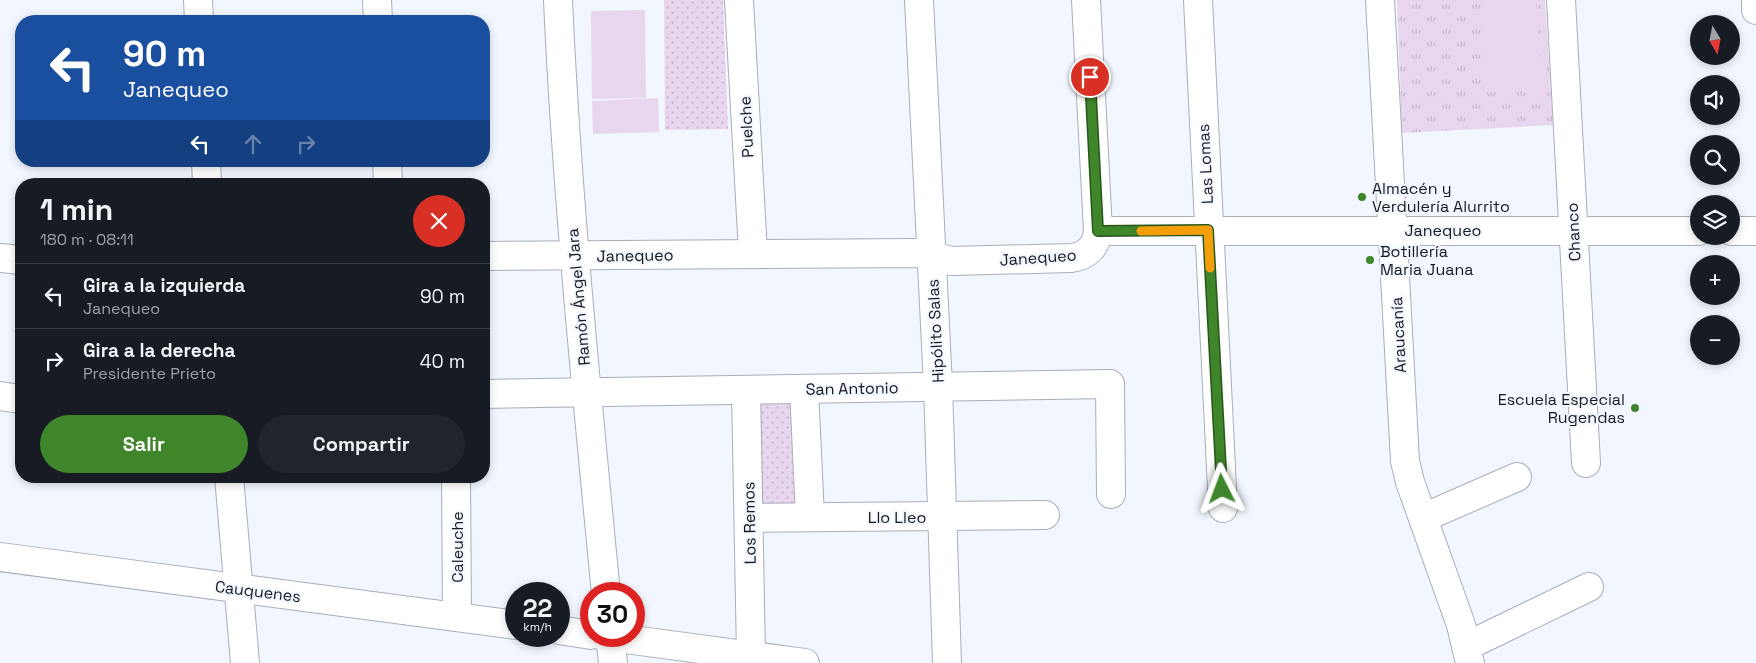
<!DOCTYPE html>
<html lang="es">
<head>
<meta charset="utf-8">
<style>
	:root { --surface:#171b24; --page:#20242c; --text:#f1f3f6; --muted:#9ea1a6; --line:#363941; --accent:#3f852a }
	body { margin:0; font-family:"Space Grotesk",sans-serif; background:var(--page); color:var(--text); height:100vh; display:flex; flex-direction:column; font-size:19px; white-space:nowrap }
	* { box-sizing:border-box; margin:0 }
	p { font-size:16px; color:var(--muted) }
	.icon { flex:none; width:28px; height:28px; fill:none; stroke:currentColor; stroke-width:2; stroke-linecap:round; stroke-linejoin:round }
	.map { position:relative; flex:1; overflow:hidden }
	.panel { position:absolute; left:15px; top:178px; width:475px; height:305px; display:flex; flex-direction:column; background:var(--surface); border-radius:20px; box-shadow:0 2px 8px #0003 }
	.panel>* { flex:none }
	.guide { position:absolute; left:15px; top:15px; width:475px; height:152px; border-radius:20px; box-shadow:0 2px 8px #0003; background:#1a4fa0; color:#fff; overflow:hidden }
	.needle { width:32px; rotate:170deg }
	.controls { position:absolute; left:1690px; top:15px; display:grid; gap:10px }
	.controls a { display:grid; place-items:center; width:50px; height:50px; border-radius:50%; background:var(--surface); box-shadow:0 2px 8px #0003; font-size:25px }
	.speed { position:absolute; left:505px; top:582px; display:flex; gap:10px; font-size:25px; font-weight:700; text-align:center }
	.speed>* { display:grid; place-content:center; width:65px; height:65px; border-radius:50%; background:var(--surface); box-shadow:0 2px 8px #0003; line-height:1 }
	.speed small { font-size:12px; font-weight:400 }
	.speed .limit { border:8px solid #d22; background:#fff; color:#111 }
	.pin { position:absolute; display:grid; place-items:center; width:42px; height:42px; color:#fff; margin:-21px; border:2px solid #fff; border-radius:50%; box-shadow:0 1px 5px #0007 }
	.me { position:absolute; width:55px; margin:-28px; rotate:357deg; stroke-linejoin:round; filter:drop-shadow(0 0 4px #0008) }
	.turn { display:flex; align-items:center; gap:18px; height:105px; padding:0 25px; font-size:22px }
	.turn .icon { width:65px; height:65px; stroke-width:2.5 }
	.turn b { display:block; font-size:35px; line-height:42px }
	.lanes { display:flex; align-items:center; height:48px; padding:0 25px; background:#0003; justify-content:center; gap:25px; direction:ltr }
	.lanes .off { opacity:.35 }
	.round { display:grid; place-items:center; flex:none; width:52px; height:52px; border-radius:26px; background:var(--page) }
	.head { display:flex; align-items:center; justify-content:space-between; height:85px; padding:0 25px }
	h1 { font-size:30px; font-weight:800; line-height:38px }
	.cta { display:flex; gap:10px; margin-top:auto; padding:10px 25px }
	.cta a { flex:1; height:58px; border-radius:30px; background:var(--accent); color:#fff; font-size:20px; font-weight:800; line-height:58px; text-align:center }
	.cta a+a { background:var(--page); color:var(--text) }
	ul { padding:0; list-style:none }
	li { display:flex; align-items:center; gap:15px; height:65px; padding:0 25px; border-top:1px solid var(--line) }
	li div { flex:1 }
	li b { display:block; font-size:19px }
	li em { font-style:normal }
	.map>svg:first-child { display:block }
	.grass { fill:url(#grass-dots) }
	.park { fill:url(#park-tufts) }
	.pitch { fill:#e8d6ee }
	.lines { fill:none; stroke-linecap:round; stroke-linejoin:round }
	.minor-casing { stroke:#a8aeba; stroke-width:30 }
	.minor { stroke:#fff; stroke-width:28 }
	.route-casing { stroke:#29561b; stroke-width:12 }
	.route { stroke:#3f852a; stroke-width:9 }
	.slow { stroke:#f59e0b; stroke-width:9 }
	.poi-dot { fill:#3f852a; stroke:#f2f6fe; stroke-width:2 }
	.labels { text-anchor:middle; stroke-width:4; stroke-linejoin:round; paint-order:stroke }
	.street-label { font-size:16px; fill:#17191e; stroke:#f2f6fe }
	.poi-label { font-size:16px; fill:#17191e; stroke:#f2f6fe; text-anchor:start }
</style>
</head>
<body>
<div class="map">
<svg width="1756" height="663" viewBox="0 0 1756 663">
	<defs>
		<pattern id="grass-dots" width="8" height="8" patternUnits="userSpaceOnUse" patternTransform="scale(1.25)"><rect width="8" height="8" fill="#e8d6ee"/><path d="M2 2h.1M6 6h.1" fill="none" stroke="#c6b7cc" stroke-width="1.8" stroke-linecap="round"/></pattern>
		<pattern id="park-tufts" width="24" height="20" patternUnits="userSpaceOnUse" patternTransform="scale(1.25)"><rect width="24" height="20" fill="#e8d6ee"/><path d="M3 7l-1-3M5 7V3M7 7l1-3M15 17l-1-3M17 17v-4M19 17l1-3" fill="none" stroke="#c6b7cc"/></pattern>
	</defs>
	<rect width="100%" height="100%" fill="#f2f6fe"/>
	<!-- grass -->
	<g class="grass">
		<path d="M 664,0 L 723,0 L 728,129 L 665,130 Z"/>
		<path d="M 796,400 L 798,508 L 758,509 L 755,401 Z"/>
	</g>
	<!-- park -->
	<path class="park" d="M 1397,0 L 1545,0 L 1553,125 L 1402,133 Z"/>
	<!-- pitch -->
	<g class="pitch">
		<path d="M 1482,0 L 1536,0 L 1542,89 L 1488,92 Z"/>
		<path d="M 645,10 L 646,98 L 592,99 L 591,11 Z"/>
		<path d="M 658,98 L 659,132 L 593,134 L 592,101 Z"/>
	</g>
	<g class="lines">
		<defs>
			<g id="minor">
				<path d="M 198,0 L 199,21"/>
				<path d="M 377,0 L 378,21"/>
				<path d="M 558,0 C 567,199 587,396 606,594"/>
				<path d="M 739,0 L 753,253"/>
				<path d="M 919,0 L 938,386 L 947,663"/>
				<path d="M 1198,0 L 1223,508"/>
				<path d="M 1380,0 L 1405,461 L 1410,482 L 1461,625 L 1470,663"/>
				<path d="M 1561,0 L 1586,463"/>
				<path d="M 1756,0 L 1756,10"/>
				<path d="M 206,161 L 207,184"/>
				<path d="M 387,161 L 388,184"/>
				<path d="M 1098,231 L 1699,231"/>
				<path d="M 1731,231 L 1756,231"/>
				<path d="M 484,256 L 918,253 L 952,261 L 1071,258 C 1087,256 1096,247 1098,231 L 1086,0"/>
				<path d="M 0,258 L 21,260"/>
				<path d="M 804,389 L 810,517"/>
				<path d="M 746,390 L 751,656"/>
				<path d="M 484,394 L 1110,384 L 1111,494"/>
				<path d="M 0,396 L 21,399"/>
				<path d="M 229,476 L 245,663"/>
				<path d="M 456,476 L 457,617"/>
				<path d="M 749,518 L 1045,515"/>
				<path d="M 1423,518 L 1517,477"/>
				<path d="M 0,557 L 516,625"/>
				<path d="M 559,630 L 591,635"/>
				<path d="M 603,636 L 805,663"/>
				<path d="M 610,636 L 613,663"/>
				<path d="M 1467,646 L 1589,587"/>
			</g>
		</defs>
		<!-- minor casing -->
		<use href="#minor" class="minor-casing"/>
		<!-- minor -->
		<use href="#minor" class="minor"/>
	</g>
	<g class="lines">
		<defs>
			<path id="route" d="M 1090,77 L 1098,231 L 1208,230 L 1222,489"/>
		</defs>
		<!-- route casing -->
		<use href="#route" class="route-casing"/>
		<!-- route -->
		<use href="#route" class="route"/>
		<!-- slow -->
		<path class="slow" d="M 1141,231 L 1208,230 L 1210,268"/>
	</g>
	<!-- markers -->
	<g class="poi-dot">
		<circle cx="1362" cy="197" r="5"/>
		<circle cx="1370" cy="260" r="5"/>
		<circle cx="1635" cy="408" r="5"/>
	</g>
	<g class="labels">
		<!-- street labels -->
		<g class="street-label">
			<text transform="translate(746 127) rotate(-93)" y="6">Puelche</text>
			<text transform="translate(1205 164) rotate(-93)" y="6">Las Lomas</text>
			<text x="1443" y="236">Janequeo</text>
			<text transform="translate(1573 232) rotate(-93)" y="6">Chanco</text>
			<text transform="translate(635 255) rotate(-1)" y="6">Janequeo</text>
			<text transform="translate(1038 257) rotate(-4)" y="6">Janequeo</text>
			<text transform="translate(578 297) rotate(-95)" y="6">Ramón Ángel Jara</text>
			<text transform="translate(935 331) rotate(-93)" y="6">Hipólito Salas</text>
			<text transform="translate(1398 335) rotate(-93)" y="6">Araucanía</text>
			<text transform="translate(852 388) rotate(-1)" y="6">San Antonio</text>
			<text x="897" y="523">Llo Lleo</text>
			<text transform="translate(749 523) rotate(-91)" y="6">Los Remos</text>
			<text transform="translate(457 547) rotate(-90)" y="6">Caleuche</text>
			<text transform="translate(258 591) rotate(7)" y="6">Cauquenes</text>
		</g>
		<!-- poi labels -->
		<g class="poi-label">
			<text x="1372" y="194">Almacén y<tspan x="1372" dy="18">Verdulería Alurrito</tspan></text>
			<text x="1380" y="257">Botillería<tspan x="1380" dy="18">Maria Juana</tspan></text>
			<text x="1625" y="405" text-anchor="end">Escuela Especial<tspan x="1625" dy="18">Rugendas</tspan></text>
		</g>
	</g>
</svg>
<div class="controls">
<a><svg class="needle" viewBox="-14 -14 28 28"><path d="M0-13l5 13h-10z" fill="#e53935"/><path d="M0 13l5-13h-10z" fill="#9ea1a6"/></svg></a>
<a><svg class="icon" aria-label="sound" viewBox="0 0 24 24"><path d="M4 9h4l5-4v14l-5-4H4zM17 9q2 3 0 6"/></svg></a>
<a><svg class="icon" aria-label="search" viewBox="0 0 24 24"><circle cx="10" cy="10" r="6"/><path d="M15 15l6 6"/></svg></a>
<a><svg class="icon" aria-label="layers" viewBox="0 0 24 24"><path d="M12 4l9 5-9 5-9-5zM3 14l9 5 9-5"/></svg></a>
<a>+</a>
<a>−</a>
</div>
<div class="speed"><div>22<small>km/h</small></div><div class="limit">30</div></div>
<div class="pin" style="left:1090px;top:77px;background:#d93025"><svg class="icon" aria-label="arrive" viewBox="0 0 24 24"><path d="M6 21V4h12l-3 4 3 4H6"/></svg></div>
<svg class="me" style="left:1222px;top:489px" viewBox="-20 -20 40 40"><path d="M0-17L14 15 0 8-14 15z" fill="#3f852a" stroke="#fff" stroke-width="4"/></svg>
<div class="guide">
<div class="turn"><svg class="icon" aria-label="left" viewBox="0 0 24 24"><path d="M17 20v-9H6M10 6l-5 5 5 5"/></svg><div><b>90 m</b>Janequeo</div></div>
<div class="lanes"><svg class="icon" aria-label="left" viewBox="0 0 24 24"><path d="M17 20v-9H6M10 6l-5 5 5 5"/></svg><svg class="icon off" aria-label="ahead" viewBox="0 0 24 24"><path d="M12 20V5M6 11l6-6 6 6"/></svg><svg class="icon off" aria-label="right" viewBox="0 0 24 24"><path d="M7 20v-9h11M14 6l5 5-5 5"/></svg></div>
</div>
<section class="panel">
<div class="head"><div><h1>1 min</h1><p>180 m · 08:11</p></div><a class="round" style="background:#d93025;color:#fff"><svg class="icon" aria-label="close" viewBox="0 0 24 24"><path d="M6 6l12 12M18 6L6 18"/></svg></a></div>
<ul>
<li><svg class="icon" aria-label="left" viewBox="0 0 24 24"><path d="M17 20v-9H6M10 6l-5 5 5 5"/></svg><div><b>Gira a la izquierda</b><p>Janequeo</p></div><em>90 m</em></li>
<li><svg class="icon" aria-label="right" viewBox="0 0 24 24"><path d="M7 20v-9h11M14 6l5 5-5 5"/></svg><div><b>Gira a la derecha</b><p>Presidente Prieto</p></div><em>40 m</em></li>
</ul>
<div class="cta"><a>Salir</a><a>Compartir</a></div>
</section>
</div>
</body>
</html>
